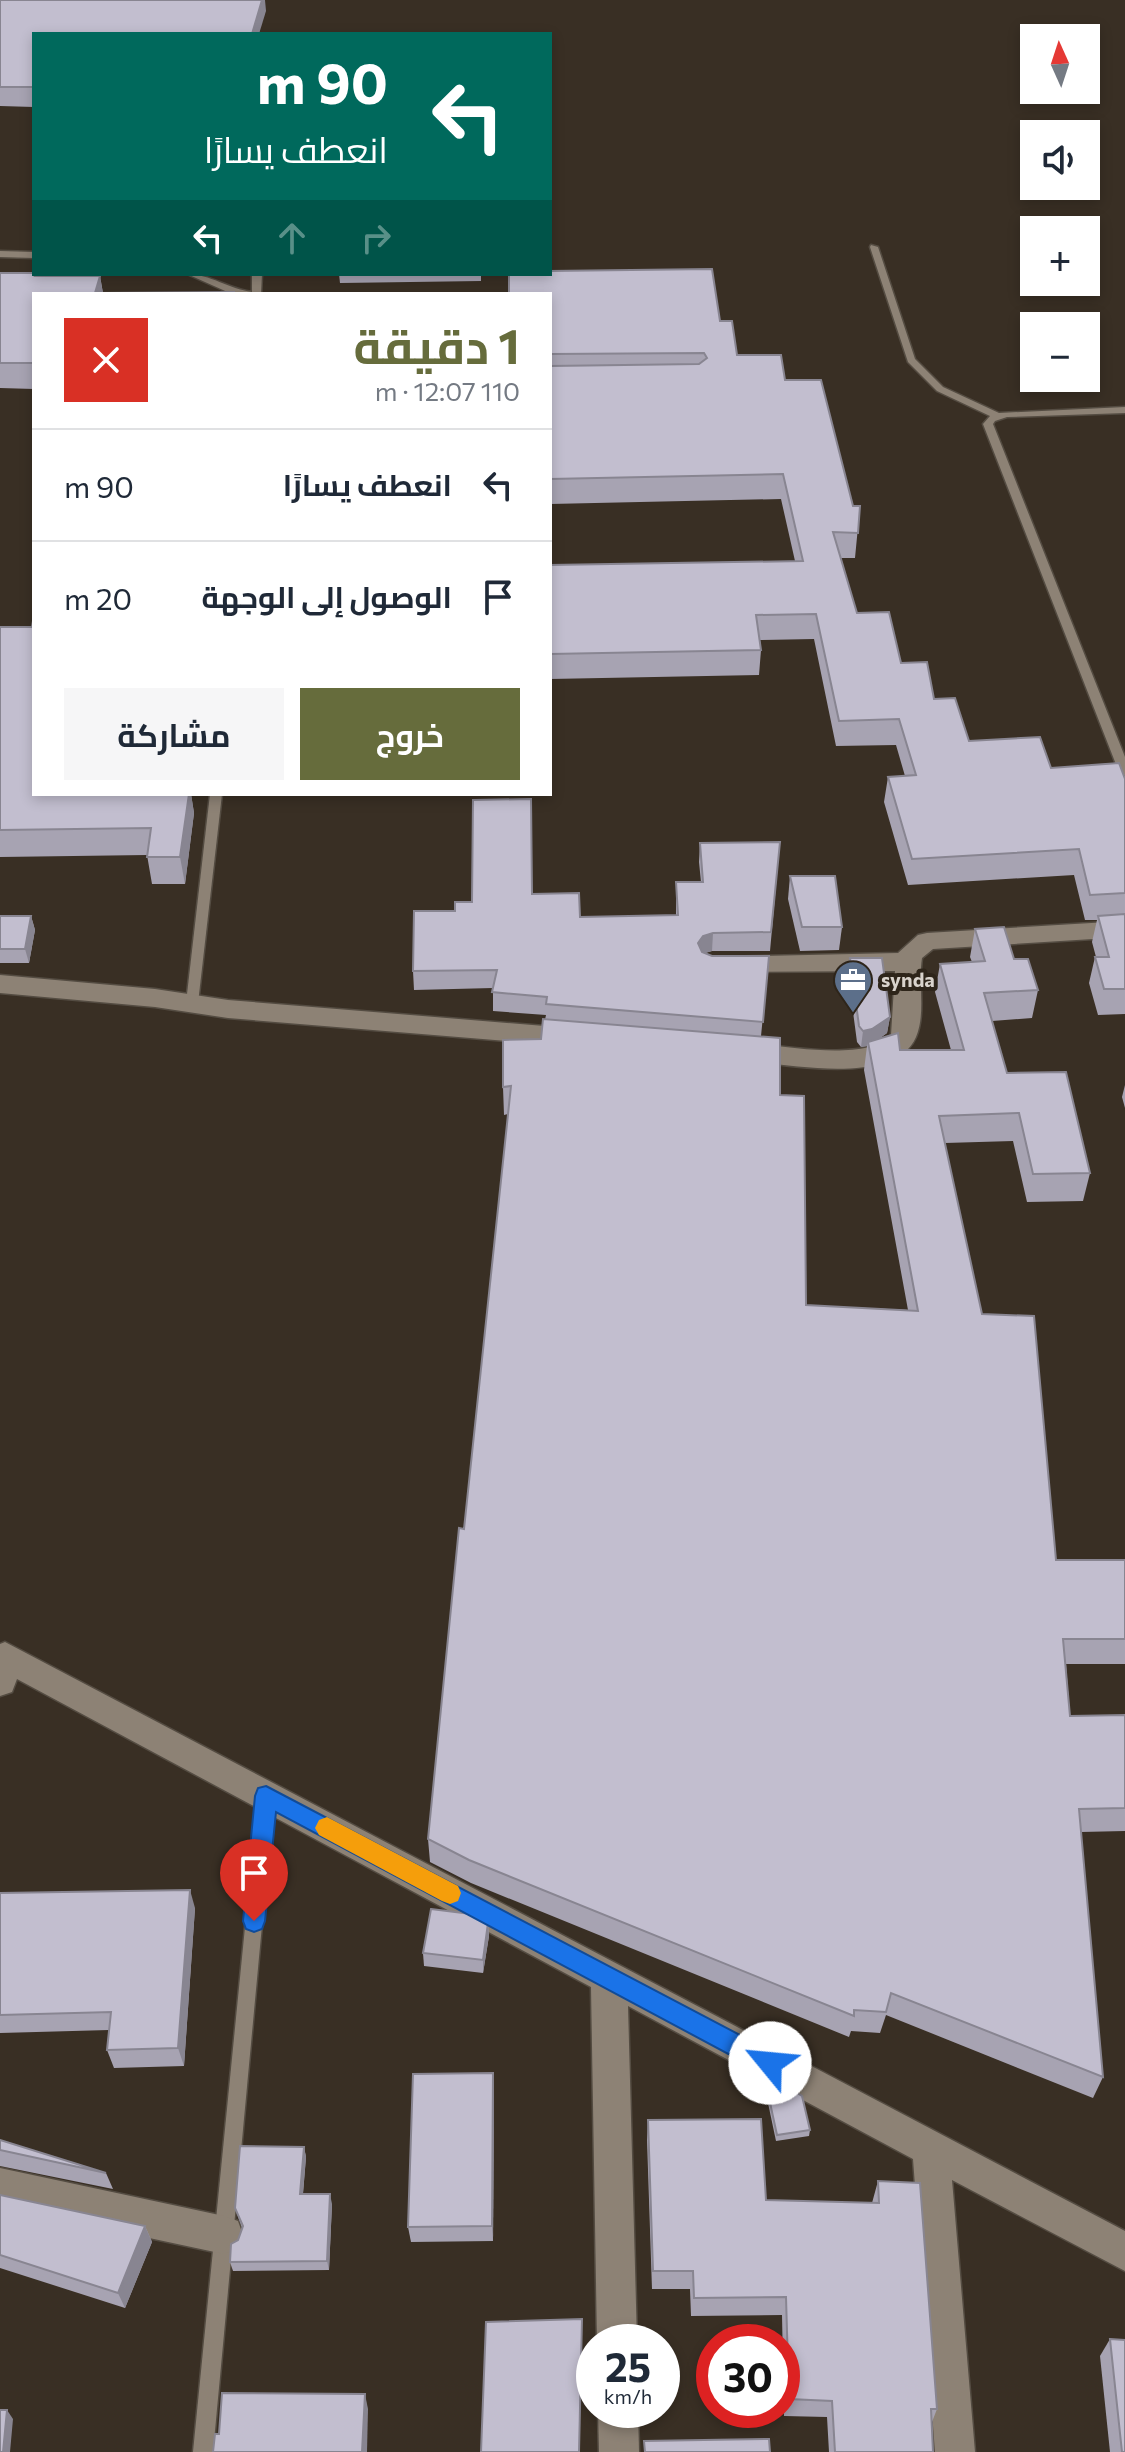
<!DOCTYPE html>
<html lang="ar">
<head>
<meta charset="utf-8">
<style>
	:root { --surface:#fff; --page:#f6f6f7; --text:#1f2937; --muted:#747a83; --line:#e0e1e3; --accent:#666c3c }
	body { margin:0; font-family:Commissioner,Cairo,sans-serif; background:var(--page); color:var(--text); direction:rtl; height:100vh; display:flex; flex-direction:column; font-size:30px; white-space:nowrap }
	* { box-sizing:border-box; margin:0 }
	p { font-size:26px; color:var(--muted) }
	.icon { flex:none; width:44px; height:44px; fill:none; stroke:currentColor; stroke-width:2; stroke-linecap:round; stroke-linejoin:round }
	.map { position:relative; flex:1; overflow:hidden; direction:ltr }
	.sheet { position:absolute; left:32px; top:292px; width:520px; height:504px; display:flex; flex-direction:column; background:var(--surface); border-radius:0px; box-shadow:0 4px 12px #0003; direction:rtl }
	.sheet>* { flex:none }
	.top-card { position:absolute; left:32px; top:32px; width:520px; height:244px; border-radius:0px; box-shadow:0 4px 12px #0003; direction:rtl; background:#00695c; color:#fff; overflow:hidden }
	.needle { width:52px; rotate:357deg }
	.buttons { position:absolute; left:1020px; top:24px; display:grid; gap:16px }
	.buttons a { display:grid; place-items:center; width:80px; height:80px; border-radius:0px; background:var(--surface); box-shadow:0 4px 12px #0003; font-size:40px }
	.speed { position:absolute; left:576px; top:2324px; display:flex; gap:16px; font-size:40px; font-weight:700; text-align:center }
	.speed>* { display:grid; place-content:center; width:104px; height:104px; border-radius:50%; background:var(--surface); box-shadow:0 4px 12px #0003; line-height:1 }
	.speed small { font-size:20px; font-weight:400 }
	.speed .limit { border:12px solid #d22; background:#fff; color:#111 }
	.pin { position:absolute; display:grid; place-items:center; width:68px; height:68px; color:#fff; margin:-82px -34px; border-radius:50% 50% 50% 0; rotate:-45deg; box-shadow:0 0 8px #0007 }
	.pin .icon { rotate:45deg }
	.me { position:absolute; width:88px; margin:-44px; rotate:298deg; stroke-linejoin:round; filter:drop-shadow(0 0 6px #0008) }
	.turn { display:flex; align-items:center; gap:28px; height:168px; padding:0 32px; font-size:36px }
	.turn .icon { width:104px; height:104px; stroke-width:2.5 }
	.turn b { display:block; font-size:56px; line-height:68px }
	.lanes { display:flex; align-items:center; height:76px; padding:0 32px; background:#0003; justify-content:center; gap:40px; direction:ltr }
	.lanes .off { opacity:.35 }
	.round { display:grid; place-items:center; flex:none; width:84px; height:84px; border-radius:0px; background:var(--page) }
	.overview { display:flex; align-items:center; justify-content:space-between; height:136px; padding:0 32px }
	h1 { font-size:48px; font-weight:700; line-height:60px; color:var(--accent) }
	.button { display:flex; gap:16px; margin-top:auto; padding:16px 32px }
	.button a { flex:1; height:92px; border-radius:0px; background:var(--accent); color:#fff; font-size:32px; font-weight:700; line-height:92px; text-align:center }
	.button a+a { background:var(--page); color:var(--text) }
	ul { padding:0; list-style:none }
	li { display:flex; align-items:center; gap:24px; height:112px; padding:0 32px; border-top:2px solid var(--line) }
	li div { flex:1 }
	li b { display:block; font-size:30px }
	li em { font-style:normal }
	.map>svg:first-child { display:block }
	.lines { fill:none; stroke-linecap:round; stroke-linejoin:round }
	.lane-casing { stroke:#544c42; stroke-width:3 }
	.street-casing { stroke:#544c42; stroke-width:3 }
	.lane { fill:#8d8275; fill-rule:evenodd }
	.street { fill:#8d8275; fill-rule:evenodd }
	.wall { fill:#a7a3b2 }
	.shaded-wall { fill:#888591 }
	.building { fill:#c2becf; stroke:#888591; stroke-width:2 }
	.route { fill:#1a73e8; stroke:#114b97; stroke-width:2 }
	.slow { fill:#f59e0b }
	.labels { text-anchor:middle; stroke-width:8; stroke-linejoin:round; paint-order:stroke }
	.poi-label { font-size:20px; font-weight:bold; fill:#d9d3cc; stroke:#2e251a; text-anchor:start }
</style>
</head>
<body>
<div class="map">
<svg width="1125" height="2452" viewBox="0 0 1125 2452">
	<rect width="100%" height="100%" fill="#392f24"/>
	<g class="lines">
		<defs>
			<g id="lane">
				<path d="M 871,245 L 878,247 L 915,359 L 943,387 L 999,413 L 1125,407 L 1125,413 L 1007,417 L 995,421 L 993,424 L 1125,757 L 1125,776 L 1119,772 L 983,424 L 990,416 L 937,391 L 908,362 L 870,247 Z"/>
				<path d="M 0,251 L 34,252 L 34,258 L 0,257 Z"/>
				<path d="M 187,274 C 210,274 229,289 252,292 L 252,274 L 262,274 L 261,294 L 232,294 Z"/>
				<path d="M 210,794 L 222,794 L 198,1003 L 192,1007 L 186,1003 Z"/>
				<path d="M 266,1788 L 272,1791 L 274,1796 L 213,2452 L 193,2452 L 258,1796 L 260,1791 Z"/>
			</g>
			<g id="street">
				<path d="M 1125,921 L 1125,937 L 933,949 L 922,958 C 918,983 926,1014 916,1037 C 895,1087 785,1064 742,1060 L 733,1058 L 729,1051 L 733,1044 L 742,1042 C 777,1045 868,1063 891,1035 L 895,971 L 732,972 L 723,969 L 719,963 L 723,957 L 898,953 L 918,935 L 927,933 Z"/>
				<path d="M 0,975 L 155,989 L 228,1000 L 581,1029 L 590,1032 L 594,1038 L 590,1044 L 581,1047 L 228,1018 L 155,1007 L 0,993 Z"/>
				<path d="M 5,1642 L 1125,2231 L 1125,2271 L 952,2180 L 975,2452 L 935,2452 L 913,2159 L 628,2006 L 637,2342 L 597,2342 L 591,1987 L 17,1679 L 12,1692 L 0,1696 L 0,1644 Z"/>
				<path d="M 0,2168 L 224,2216 L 238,2221 L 243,2235 L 238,2249 L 224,2254 L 0,2206 Z"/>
				<path d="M 598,2410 L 638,2410 L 639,2452 L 599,2452 Z"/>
			</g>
		</defs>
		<!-- lane casing -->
		<use href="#lane" class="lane-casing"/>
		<!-- street casing -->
		<use href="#street" class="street-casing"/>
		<!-- lane -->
		<use href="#lane" class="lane"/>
		<!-- street -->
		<use href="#street" class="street"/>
	</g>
	<!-- wall -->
	<g class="wall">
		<path d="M 0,0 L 266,11 L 34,34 L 34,107 L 0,106 Z"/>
		<path d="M 0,273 L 36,276 L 100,276 L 103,293 L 34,294 L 34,389 L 0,388 Z"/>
		<path d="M 339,274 L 481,274 L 481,281 L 340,283 Z"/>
		<path d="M 550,294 L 720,321 L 737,355 L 785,380 L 853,506 L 860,506 L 855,558 L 841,558 L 857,613 L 934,699 L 969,741 L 1051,768 L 1125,779 L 1125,1014 L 1098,1015 L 1089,983 L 1095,957 L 1096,957 L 1092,942 L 1097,920 L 1085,920 L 1074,875 L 908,885 L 884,802 L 888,777 L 905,776 L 896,745 L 836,746 L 814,639 L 760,640 L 761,650 L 759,675 L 550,679 L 550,565 L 795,561 L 781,499 L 550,504 Z"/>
		<path d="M 0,627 L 32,627 L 34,794 L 191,794 L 194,813 L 185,884 L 152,884 L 147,855 L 0,857 Z"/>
		<path d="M 780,842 L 770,951 L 712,951 L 705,953 L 712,956 L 769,956 L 761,1036 L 780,1095 L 806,1305 L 908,1310 L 864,1070 L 867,1046 L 861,1047 L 857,1042 L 848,974 L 850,958 L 890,1017 L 887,1033 L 880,1038 L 900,1050 L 951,1050 L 935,992 L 940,964 L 972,962 L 970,957 L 975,929 L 1014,959 L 1038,990 L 1032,1018 L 992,1021 L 1007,1073 L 1090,1173 L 1083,1201 L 1027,1202 L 1013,1141 L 945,1143 L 982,1314 L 1056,1560 L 1125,1560 L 1125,1664 L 1066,1664 L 1070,1716 L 1125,1715 L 1125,1831 L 1081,1832 L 1103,2077 L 1093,2098 L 886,2015 L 880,2033 L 851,2031 L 849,2037 L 471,1883 L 430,1862 L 428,1839 L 464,1529 L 508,1114 L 504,1115 L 503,1087 L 541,1039 L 546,1015 L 493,1011 L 493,988 L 414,990 L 413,971 L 455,911 L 472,902 L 580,917 L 676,915 L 676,882 L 701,882 L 699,862 L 700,843 Z"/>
		<path d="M 790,876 L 842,927 L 839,950 L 800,951 L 788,899 Z"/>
		<path d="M 0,916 L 31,916 L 35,930 L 29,963 L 0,963 Z"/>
		<path d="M 1125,1085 L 1125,1108 L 1122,1097 Z"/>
		<path d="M 0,1893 L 195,1908 L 184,2066 L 114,2068 L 107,2050 L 109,2030 L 0,2033 Z"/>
		<path d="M 488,1923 L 489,1936 L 483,1973 L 424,1966 L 423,1953 Z"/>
		<path d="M 493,2073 L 494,2091 L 493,2241 L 411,2242 L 408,2227 Z"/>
		<path d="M 769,2098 L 810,2130 L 809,2136 L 776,2141 L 768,2103 Z"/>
		<path d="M 648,2120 L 766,2200 L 872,2203 L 878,2181 L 937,2409 L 932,2422 L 933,2452 L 829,2452 L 827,2417 L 784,2416 L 782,2315 L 691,2316 L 690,2289 L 652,2289 L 647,2140 Z"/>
		<path d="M 0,2140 L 106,2173 L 113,2189 L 0,2166 Z"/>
		<path d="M 304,2147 L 306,2157 L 303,2194 L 332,2204 L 329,2270 L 233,2271 L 230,2262 L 242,2228 L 235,2208 Z"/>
		<path d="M 0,2195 L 145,2226 L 152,2242 L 125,2308 L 0,2268 Z"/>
		<path d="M 1110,2339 L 1125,2452 L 1110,2452 L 1100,2356 Z"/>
	</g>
	<!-- shaded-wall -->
	<g class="shaded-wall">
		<path d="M 262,0 L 265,0 L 266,11 L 259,34 L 252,34 Z"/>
		<path d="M 100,276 L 103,294 L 95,294 Z"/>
		<path d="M 189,794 L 191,794 L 194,813 L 185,884 L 180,857 Z"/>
		<path d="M 31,916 L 35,930 L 29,963 L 25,949 Z"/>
		<path d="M 713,933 L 712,951 L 702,954 L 698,943 L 703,936 Z"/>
		<path d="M 890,1017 L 887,1033 L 870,1045 L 868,1042 L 867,1046 L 861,1047 L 863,1031 Z"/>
		<path d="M 190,1890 L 195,1908 L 184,2066 L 178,2048 Z"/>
		<path d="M 488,1923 L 489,1936 L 483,1973 L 483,1960 Z"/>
		<path d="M 493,2073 L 494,2091 L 493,2241 L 492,2226 Z"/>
		<path d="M 304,2147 L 306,2157 L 302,2204 L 300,2194 Z"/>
		<path d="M 330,2194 L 332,2204 L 329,2270 L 327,2261 Z"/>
		<path d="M 145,2226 L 152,2242 L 125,2308 L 118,2293 Z"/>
		<path d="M 365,2394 L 368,2409 L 367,2452 L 362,2452 Z"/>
		<path d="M 7,2410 L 13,2419 L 10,2452 L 3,2452 Z"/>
	</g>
	<!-- building -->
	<g class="building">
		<path d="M 0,0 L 262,0 L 252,34 L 34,34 L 34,87 L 0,87 Z"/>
		<path d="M 712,269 L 720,321 L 732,321 L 737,355 L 781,355 L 785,380 L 821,380 L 853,506 L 860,506 L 858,533 L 833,532 L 857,613 L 889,612 L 901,663 L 927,662 L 934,699 L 955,698 L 969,741 L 1040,737 L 1051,768 L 1119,763 L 1125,779 L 1125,893 L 1090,895 L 1079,849 L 912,859 L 888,777 L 916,775 L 899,719 L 839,721 L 816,614 L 756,615 L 761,650 L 550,654 L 550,565 L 803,561 L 783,474 L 550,479 L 550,366 L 699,364 L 707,358 L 704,353 L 550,354 L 550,294 L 509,294 L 509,274 L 550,274 L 550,271 Z"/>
		<path d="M 0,273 L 34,273 L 36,274 L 35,276 L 100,276 L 95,293 L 234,292 L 234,294 L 34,294 L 34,363 L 0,363 Z"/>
		<path d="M 34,615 L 34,794 L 189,794 L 180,857 L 147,857 L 151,828 L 0,830 L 0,627 L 32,627 Z"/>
		<path d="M 531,799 L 532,894 L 579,893 L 580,917 L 678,915 L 676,882 L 703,882 L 700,843 L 780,842 L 771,932 L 713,933 L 703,936 L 698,943 L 702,952 L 712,956 L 769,956 L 763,1022 L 546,1004 L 547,997 L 492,992 L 497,970 L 413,971 L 414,911 L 455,911 L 455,902 L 472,902 L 473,800 Z"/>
		<path d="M 790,876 L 835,876 L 842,927 L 802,927 Z"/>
		<path d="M 1125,914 L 1125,989 L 1104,989 L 1095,957 L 1109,957 L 1098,916 Z"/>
		<path d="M 0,916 L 31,916 L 25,949 L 0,949 Z"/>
		<path d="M 1004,927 L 1014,959 L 1028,959 L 1038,990 L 984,993 L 1007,1073 L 1066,1072 L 1090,1173 L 1033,1174 L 1019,1113 L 939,1116 L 982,1314 L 1034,1316 L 1056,1560 L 1125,1560 L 1125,1639 L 1063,1639 L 1070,1716 L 1125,1715 L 1125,1808 L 1079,1809 L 1103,2077 L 891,1993 L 886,2012 L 854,2010 L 854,2016 L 469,1860 L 428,1839 L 459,1528 L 464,1529 L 511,1086 L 503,1087 L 503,1040 L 541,1039 L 543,1019 L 780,1038 L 780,1095 L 804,1096 L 806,1305 L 918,1311 L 868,1042 L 898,1033 L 900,1050 L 964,1050 L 940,964 L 985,961 L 975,929 Z"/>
		<path d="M 850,958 L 882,958 L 890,1017 L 872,1029 L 863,1031 L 859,1026 Z"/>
		<path d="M 190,1890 L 178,2048 L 107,2050 L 111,2012 L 0,2015 L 0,1893 Z"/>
		<path d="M 431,1909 L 471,1914 L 488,1923 L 483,1960 L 423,1953 Z"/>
		<path d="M 493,2073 L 492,2226 L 408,2227 L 413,2074 Z"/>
		<path d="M 797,2093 L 802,2096 L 810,2130 L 777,2135 L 769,2098 Z"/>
		<path d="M 761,2119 L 766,2200 L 879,2203 L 878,2181 L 920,2183 L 937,2409 L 931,2409 L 933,2452 L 835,2452 L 832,2401 L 789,2399 L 786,2297 L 694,2298 L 693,2271 L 653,2271 L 648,2120 Z"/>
		<path d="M 0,2140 L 106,2173 L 0,2150 Z"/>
		<path d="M 240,2146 L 304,2147 L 300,2194 L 330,2194 L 327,2261 L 230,2262 L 231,2244 L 238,2240 L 243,2226 L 235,2208 Z"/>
		<path d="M 0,2195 L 145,2226 L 118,2293 L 0,2255 Z"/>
		<path d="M 582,2319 L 579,2452 L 481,2452 L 486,2322 Z"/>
		<path d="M 1110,2339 L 1125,2340 L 1125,2452 L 1122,2452 Z"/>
		<path d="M 222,2393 L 365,2394 L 362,2452 L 213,2452 L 215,2434 L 219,2434 Z"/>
		<path d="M 0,2410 L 7,2410 L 3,2452 L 0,2452 Z"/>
		<path d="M 769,2439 L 770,2452 L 645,2452 L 644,2441 Z"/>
	</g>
	<!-- route -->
	<path class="route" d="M 266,1786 L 778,2055 L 782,2063 L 778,2072 L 770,2075 L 762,2072 L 276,1812 L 265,1921 L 262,1929 L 254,1932 L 246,1929 L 243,1921 L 255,1796 L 258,1788 Z"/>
	<!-- slow -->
	<path class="slow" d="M 327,1817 L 458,1886 L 461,1893 L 458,1901 L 450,1904 L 442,1901 L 319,1835 L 315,1828 L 319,1820 Z"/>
	<!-- icons -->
	<defs>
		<symbol id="office-pin" viewBox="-11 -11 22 30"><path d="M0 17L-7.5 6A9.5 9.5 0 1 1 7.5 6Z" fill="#5c6f8a" stroke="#2e251a"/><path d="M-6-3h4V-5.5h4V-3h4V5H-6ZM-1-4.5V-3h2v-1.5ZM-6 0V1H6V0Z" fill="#fff"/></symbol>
	</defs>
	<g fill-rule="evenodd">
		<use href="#office-pin" x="831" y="958" width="44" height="60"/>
	</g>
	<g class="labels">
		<!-- poi labels -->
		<g class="poi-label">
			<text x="881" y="987">synda</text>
		</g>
	</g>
</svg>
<div class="buttons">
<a><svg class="needle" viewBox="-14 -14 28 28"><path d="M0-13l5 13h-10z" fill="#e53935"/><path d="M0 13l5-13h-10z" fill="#747a83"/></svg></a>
<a><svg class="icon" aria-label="sound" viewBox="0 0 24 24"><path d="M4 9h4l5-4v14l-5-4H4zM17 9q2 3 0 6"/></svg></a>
<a>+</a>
<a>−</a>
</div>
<div class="speed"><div>25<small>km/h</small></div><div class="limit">30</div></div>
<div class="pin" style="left:254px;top:1921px;background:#d93025"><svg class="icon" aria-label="arrive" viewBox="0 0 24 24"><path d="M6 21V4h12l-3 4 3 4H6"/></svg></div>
<svg class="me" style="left:770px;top:2063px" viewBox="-20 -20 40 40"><circle r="19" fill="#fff"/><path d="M0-13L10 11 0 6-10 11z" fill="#1a73e8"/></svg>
<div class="top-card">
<div class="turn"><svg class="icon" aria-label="left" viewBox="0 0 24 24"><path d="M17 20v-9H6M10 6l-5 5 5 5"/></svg><div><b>90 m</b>انعطف يسارًا</div></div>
<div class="lanes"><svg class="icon" aria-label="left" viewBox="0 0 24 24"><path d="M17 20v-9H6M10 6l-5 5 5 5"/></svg><svg class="icon off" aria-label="ahead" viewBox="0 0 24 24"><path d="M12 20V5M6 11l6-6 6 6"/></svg><svg class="icon off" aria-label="right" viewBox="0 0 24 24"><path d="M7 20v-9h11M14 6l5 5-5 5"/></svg></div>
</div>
<section class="sheet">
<div class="overview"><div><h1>1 دقيقة</h1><p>110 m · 12:07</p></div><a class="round" style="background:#d93025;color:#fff"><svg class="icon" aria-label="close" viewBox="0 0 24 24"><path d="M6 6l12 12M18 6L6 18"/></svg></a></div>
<ul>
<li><svg class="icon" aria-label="left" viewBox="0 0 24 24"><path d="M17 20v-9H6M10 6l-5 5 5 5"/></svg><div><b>انعطف يسارًا</b></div><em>90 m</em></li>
<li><svg class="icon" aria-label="arrive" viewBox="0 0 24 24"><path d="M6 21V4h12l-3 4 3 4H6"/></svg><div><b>الوصول إلى الوجهة</b></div><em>20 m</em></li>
</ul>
<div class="button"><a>خروج</a><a>مشاركة</a></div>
</section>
</div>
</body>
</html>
